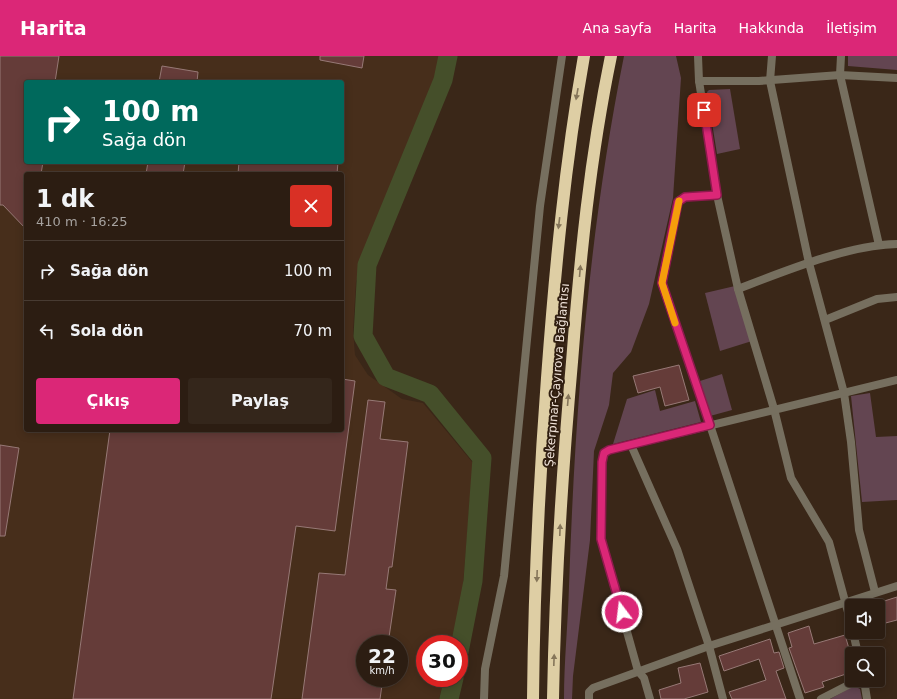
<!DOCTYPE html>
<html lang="tr">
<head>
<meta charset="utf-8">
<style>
	:root { --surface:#2c1d12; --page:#34261b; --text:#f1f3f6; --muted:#a6a29f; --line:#483b32; --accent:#db2777 }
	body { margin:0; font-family:"DejaVu Sans",sans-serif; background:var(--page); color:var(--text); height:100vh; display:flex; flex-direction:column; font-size:15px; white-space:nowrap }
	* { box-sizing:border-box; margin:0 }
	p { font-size:13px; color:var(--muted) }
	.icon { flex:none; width:22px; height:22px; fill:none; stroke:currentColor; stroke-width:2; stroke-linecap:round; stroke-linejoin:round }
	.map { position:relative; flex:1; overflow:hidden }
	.details { position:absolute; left:24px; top:116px; width:320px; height:260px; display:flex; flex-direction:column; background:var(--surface); border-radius:4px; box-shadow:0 2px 10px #0003,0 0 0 1px var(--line) }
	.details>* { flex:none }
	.top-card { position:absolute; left:24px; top:24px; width:320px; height:84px; border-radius:4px; box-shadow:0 2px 10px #0003,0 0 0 1px var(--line); background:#00695c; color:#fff; overflow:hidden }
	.tools { position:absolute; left:845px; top:543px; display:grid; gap:8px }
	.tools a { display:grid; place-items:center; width:40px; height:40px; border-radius:4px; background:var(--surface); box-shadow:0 2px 10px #0003,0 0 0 1px var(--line); font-size:20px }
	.speed { position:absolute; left:356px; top:579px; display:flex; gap:8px; font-size:20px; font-weight:700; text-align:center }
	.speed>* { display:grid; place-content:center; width:52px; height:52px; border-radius:50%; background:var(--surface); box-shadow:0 2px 10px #0003,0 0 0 1px var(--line); line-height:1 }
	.speed small { font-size:10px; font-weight:400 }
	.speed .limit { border:6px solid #d22; background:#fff; color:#111 }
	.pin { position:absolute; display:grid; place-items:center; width:34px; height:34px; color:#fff; margin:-17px; border-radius:8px; box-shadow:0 2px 6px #0006 }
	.me { position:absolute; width:44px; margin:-22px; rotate:345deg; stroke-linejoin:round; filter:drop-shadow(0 0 3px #0008) }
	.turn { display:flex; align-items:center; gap:14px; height:84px; padding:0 12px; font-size:18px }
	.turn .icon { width:52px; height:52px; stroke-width:2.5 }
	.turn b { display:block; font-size:28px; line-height:34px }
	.round { display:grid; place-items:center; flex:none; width:42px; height:42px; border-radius:4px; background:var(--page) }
	.headline { display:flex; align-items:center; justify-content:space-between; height:68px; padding:0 12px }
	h1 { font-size:24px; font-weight:700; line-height:30px }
	.button { display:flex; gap:8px; margin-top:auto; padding:8px 12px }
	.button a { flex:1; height:46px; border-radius:4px; background:var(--accent); color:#fff; font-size:16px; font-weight:700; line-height:46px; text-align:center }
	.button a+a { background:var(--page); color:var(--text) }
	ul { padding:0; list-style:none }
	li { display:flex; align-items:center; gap:12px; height:60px; padding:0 12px; border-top:1px solid var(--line) }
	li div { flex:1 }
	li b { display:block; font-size:15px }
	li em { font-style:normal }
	header { display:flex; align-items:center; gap:24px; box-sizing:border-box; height:56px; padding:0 20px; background:var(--accent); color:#fff }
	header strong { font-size:19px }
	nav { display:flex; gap:22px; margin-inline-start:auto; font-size:14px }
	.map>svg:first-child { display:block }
	.built { fill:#472e1b; fill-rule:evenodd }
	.green { fill:#634551 }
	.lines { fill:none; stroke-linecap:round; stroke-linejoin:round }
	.river { stroke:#454f2a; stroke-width:19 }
	.building { fill:#653c39; stroke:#977976 }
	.minor { stroke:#766f5f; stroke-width:8 }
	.tertiary { stroke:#766f5f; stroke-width:8 }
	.motorway { stroke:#decea4; stroke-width:12 }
	.oneway { fill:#86765a }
	.route-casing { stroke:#8e194d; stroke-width:10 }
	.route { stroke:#db2777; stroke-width:7 }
	.slow { stroke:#f59e0b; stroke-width:7 }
	.labels { text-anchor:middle; stroke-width:4; stroke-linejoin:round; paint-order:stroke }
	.street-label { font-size:12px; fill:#f0e3da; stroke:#2f1d0f }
</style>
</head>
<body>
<header>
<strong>Harita</strong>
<nav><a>Ana sayfa</a><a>Harita</a><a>Hakkında</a><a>İletişim</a></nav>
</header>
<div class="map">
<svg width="897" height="643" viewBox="0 0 897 643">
	<rect width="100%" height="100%" fill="#3a2718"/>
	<!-- built -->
	<path class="built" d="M 0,0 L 440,0 L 432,49 L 371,178 L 356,226 L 353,275 L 355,299 L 368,319 L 402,343 L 423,347 L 473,407 L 462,542 L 452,588 L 425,588 L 425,622 L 444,622 L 439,643 L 0,643 ZM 26,26 L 342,26 L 342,106 L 26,106 ZM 26,118 L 342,118 L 342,374 L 26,374 ZM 365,588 L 399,588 L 399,622 L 365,622 Z"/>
	<!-- green -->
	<g class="green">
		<path d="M 624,0 L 676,0 L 681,22 L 673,142 L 649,248 L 631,296 L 613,317 L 609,349 L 594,395 L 590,484 L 573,620 L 572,643 L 564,643 C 564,605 568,568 569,530 C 575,352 589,174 624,0 Z"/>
		<path d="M 848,0 L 897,0 L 897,14 L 848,10 Z"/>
		<path d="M 730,33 L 740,93 L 717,98 L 707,36 L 709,34 Z"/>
		<path d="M 735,230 L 752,285 L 720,295 L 705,237 Z"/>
		<path d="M 722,318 L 732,354 L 710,360 L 700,325 Z"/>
		<path d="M 655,334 L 660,355 L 695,345 L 701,366 L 613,388 L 627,343 Z"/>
		<path d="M 870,337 L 876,381 L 897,380 L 897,444 L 862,446 L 851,340 Z"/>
		<path d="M 854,630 L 860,633 L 862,643 L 830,643 Z"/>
	</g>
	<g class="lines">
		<!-- river -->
		<g class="river">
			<path d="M 448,0 L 443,24 L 367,209 L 363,280 L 386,321 L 430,338 L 482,402 L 473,525 L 459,596"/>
			<path d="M 449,643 L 454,622"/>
		</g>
	</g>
	<!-- building -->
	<g class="building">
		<path d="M 0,0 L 59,0 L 55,26 L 26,26 L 26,106 L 43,106 L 41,118 L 26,118 L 26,173 L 3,149 L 0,149 Z"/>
		<path d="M 320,0 L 364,0 L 362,12 L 320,4 Z"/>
		<path d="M 162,10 L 198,16 L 197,26 L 159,26 Z"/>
		<path d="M 148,106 L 185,106 L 183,118 L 146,118 Z"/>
		<path d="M 239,106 L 338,106 L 337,118 L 238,118 Z"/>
		<path d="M 679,309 L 689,344 L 665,350 L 660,331 L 638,337 L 633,320 Z"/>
		<path d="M 342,323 L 355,325 L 335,475 L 296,470 L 271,643 L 73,643 L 110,374 L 342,374 Z"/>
		<path d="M 368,344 L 385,346 L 380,383 L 408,386 L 392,511 L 389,511 L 386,533 L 396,534 L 388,588 L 365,588 L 365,622 L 383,622 L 380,643 L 302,643 L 319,517 L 345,519 Z"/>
		<path d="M 0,389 L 19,392 L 5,480 L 0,480 Z"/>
		<path d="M 897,541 L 897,564 L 878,569 L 878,547 Z"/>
		<path d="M 809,570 L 814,588 L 845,579 L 852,603 L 852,616 L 822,626 L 824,631 L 805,637 L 789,592 L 792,591 L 788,577 Z"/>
		<path d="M 770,583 L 774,597 L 779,596 L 784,612 L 776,615 L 786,643 L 732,643 L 729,636 L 766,624 L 759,603 L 724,615 L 719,600 Z"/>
		<path d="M 700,607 L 708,636 L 684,643 L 661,643 L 659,634 L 681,627 L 678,612 Z"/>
	</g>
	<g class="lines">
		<!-- minor -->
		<g class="minor">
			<path d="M 698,0 L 699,25 L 717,139 L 738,233 L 774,353 L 791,422 L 829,486 L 852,571"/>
			<path d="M 772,0 L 770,25 L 809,207 L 844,337 L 851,386 L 859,474 L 875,536"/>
			<path d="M 841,0 L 840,19 L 879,189"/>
			<path d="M 699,25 L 759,25 L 840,19 L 897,22"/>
			<path d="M 717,139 L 685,141 L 678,145 L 662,227 L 710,369 L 800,643"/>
			<path d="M 738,233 C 785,215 848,189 897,188"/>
			<path d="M 825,264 L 877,243 L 897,241"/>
			<path d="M 631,389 L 677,493 L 709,590 L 723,643"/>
			<path d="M 853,576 L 858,598"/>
			<path d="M 864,624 L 867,643"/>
			<path d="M 589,643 L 589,636 L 593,632 L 709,590 L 897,530"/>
			<path d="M 650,643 L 644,622 L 638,615 L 601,483 L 602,406 L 604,397 L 609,394 L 897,324"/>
			<path d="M 821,643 L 858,624"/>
		</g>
		<!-- tertiary -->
		<path class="tertiary" d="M 484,643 L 485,613 L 504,520 L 540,150 L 562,0"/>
		<!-- motorway -->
		<g class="motorway">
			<path d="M 533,643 C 534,536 539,429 547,322 C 555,214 565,107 584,0"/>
			<path d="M 553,643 C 555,530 562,418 572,306 C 580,203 590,101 611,0"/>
		</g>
	</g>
	<!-- one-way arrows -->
	<defs><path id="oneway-solid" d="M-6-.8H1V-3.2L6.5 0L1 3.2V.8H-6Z"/></defs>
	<g class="oneway">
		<use href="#oneway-solid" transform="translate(577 38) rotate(100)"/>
		<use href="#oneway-solid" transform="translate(559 167) rotate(97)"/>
		<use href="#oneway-solid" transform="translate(580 215) rotate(-85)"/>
		<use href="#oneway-solid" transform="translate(568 344) rotate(-85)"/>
		<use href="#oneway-solid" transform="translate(560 474) rotate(-88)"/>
		<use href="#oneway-solid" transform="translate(537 520) rotate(92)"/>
		<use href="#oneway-solid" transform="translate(554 604) rotate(-88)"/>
	</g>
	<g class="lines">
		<defs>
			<path id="route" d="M 622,556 L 601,483 L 602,406 L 604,397 L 609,394 L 710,369 L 662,227 L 678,146 L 685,141 L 717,139 L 704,54"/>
		</defs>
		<!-- route casing -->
		<use href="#route" class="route-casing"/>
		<!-- route -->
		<use href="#route" class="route"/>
		<!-- slow -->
		<path class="slow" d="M 675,267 L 662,227 L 679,145"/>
	</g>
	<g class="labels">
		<!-- street labels -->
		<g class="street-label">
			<text transform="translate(557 319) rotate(-85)" y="4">Şekerpınar-Çayırova Bağlantısı</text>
		</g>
	</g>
</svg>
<div class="tools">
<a><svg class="icon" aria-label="sound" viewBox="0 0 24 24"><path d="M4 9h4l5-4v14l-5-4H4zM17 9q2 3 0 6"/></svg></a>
<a><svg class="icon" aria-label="search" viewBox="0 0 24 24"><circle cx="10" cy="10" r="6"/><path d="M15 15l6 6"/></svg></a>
</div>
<div class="speed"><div>22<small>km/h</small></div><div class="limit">30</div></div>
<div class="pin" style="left:704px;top:54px;background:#d93025"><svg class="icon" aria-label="arrive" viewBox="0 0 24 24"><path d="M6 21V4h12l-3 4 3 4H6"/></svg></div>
<svg class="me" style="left:622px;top:556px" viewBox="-20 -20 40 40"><circle r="17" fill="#db2777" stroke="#fff" stroke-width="3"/><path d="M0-11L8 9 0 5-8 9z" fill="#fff"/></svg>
<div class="top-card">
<div class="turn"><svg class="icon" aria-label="right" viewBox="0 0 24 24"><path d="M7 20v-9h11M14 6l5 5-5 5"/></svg><div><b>100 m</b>Sağa dön</div></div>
</div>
<section class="details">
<div class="headline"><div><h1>1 dk</h1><p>410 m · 16:25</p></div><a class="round" style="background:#d93025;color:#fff"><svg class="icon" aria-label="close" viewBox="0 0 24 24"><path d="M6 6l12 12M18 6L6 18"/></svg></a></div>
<ul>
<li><svg class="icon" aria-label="right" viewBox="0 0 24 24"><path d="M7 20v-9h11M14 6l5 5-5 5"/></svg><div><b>Sağa dön</b></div><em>100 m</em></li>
<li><svg class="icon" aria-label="left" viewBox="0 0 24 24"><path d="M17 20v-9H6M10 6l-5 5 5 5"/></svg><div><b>Sola dön</b></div><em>70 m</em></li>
</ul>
<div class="button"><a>Çıkış</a><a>Paylaş</a></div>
</section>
</div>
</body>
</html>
